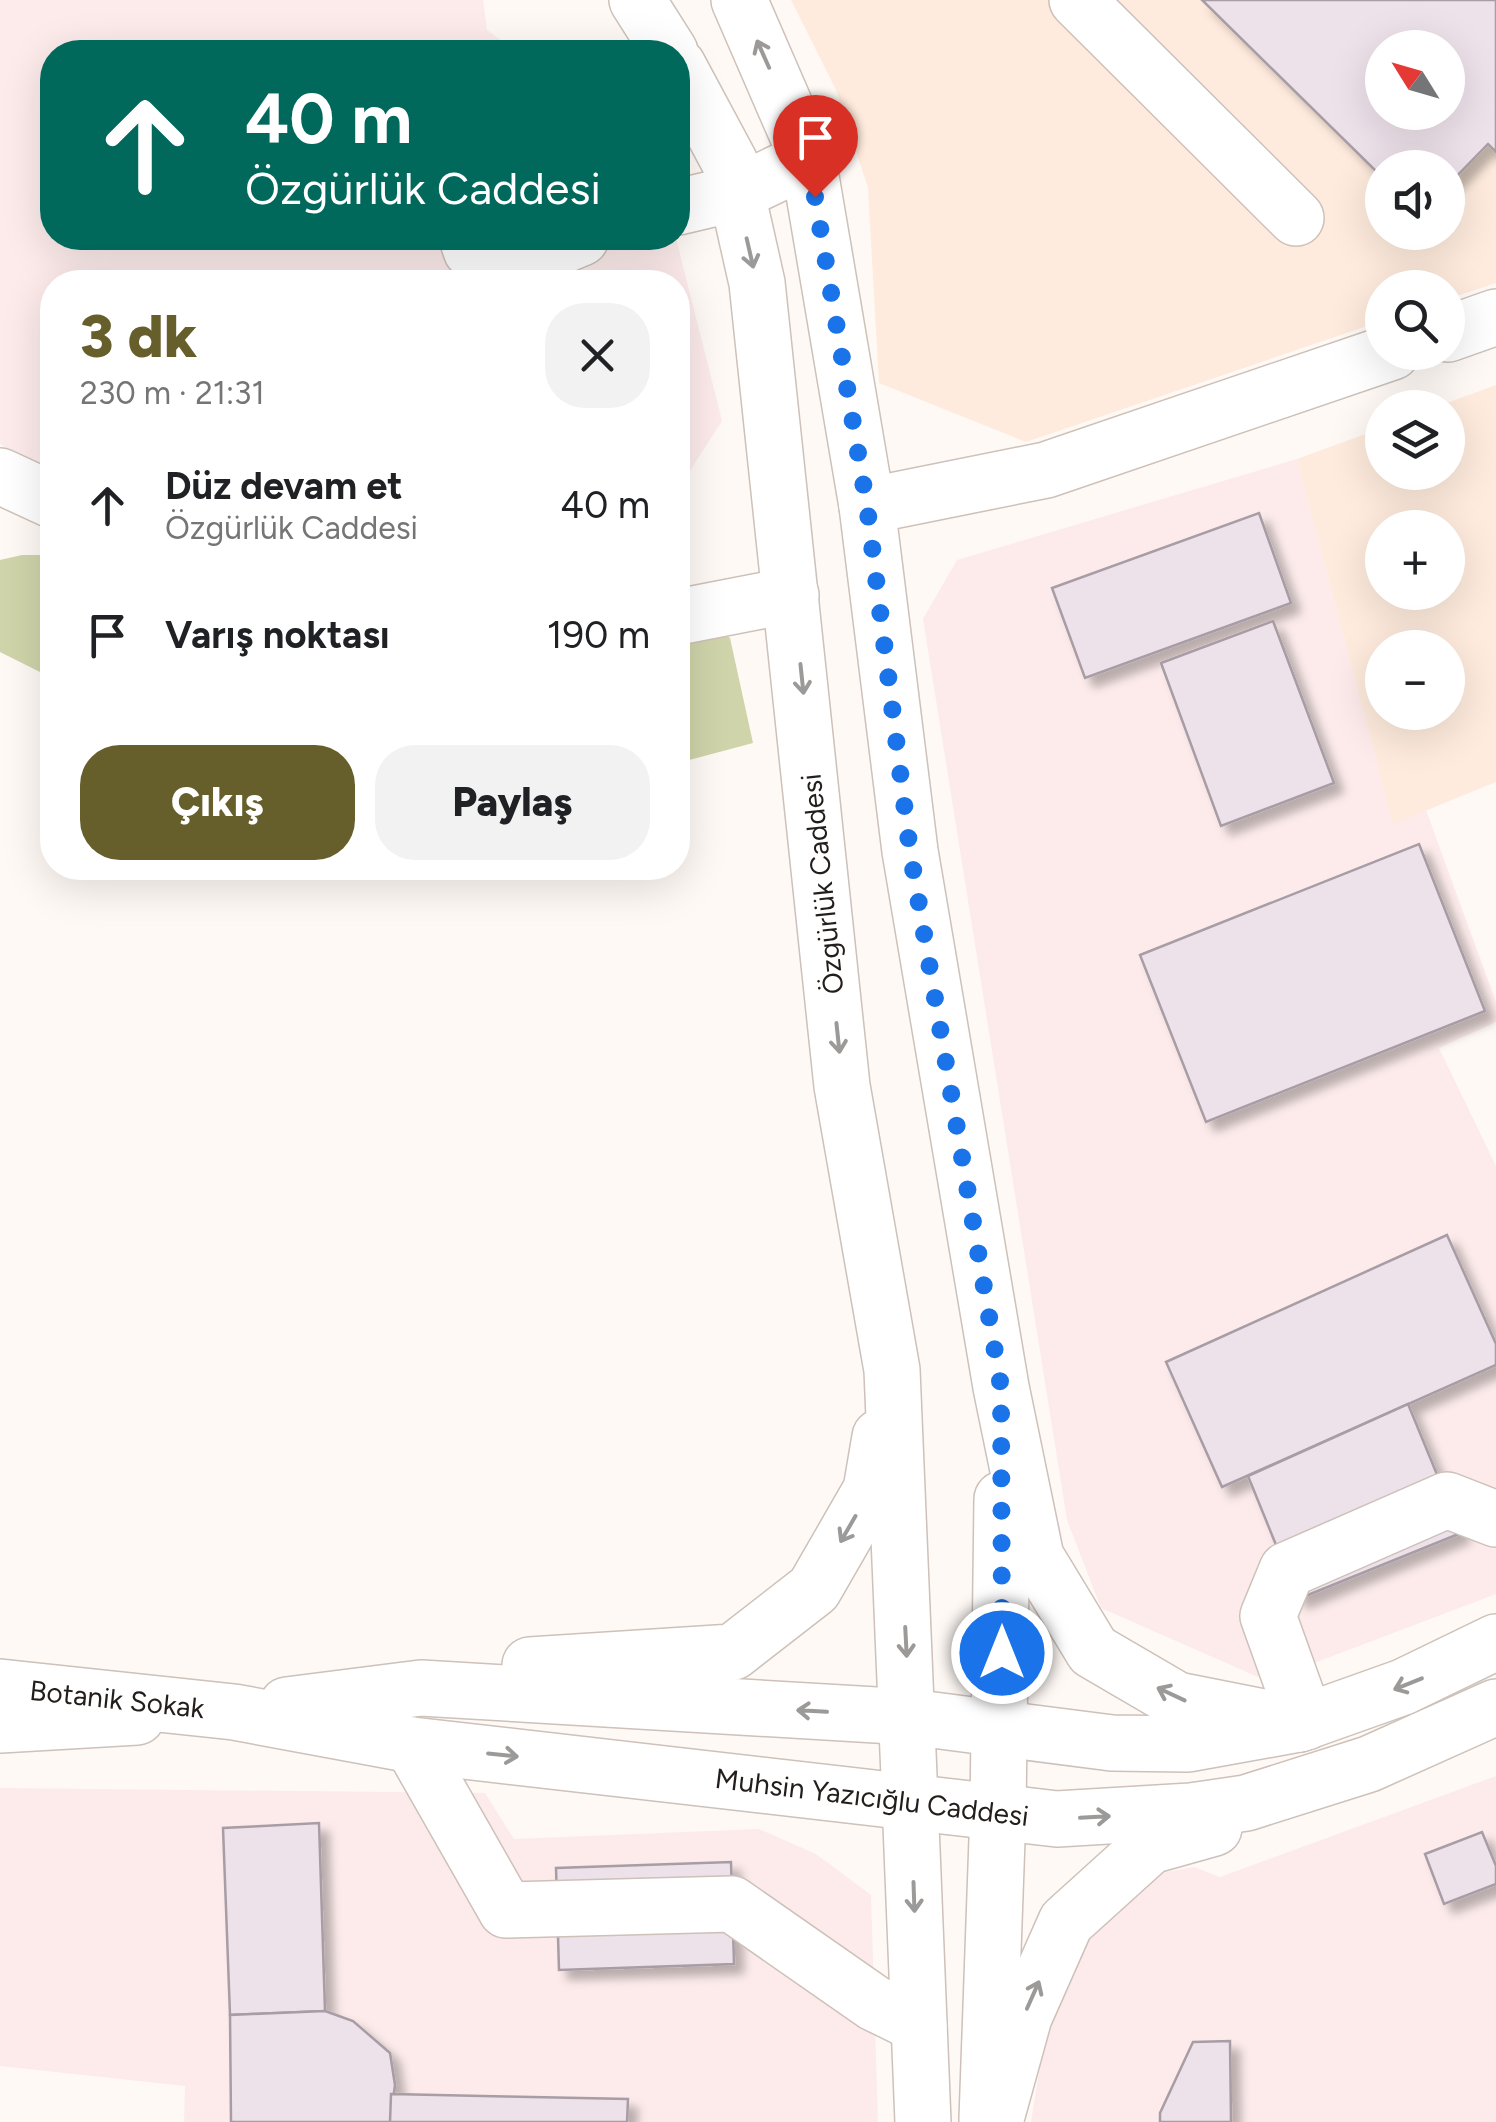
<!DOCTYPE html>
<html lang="tr">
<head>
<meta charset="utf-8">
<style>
	:root { --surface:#fff; --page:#f2f2f2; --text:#202124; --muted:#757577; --accent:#665f2c }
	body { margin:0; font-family:Figtree,sans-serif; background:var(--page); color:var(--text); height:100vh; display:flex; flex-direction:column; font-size:38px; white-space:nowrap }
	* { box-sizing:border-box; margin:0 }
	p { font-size:32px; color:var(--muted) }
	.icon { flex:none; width:55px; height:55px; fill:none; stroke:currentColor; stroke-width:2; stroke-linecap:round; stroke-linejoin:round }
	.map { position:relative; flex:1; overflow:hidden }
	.panel { position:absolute; left:40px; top:270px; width:650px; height:610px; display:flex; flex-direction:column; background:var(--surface); border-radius:40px; box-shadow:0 10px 40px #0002 }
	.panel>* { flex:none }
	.hud { position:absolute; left:40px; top:40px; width:650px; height:210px; border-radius:40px; box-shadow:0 10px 40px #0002; background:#00695c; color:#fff; overflow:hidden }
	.needle { width:65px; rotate:307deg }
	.controls { position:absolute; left:1365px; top:30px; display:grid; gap:20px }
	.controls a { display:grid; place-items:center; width:100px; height:100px; border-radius:50%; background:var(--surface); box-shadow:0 10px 40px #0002; font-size:50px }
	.pin { position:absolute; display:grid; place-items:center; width:85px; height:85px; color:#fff; margin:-102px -42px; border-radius:50% 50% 50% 0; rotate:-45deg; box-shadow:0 0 10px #0007 }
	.pin .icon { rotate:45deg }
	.me { position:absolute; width:110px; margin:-55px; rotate:0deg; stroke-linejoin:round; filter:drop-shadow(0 0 8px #0008) }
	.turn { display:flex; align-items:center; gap:35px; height:210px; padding:0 40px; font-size:45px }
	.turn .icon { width:130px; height:130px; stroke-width:2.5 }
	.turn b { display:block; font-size:70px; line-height:85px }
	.round { display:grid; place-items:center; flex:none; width:105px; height:105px; border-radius:40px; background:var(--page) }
	.head { display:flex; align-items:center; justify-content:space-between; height:170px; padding:0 40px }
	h1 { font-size:60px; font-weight:800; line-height:75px; color:var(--accent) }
	.cta { display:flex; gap:20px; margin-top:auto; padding:20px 40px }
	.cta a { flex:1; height:115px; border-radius:40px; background:var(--accent); color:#fff; font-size:40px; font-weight:800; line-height:115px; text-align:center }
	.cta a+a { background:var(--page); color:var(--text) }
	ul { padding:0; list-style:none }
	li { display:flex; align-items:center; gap:30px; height:130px; padding:0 40px }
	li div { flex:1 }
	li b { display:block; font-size:38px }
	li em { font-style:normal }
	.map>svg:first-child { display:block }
	.commercial { fill:#fcebea }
	.built { fill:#feebdd; fill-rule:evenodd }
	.green { fill:#cfd4aa }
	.building { fill:#ede1ea; stroke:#a89ca5; stroke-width:2.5; fill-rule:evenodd; filter:url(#shadow) }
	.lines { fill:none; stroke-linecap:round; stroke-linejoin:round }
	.minor-casing { stroke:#cdc1b9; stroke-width:58 }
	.major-casing { stroke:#cdc1b9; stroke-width:58 }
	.minor { stroke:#fff; stroke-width:55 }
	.major { stroke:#fff; stroke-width:55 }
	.oneway { stroke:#9c9a98 }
	.route { stroke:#1a73e8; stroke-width:18; stroke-dasharray:0 32.4 }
	.labels { text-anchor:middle; stroke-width:8; stroke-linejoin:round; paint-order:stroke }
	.street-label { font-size:28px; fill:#231e1b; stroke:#fff }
</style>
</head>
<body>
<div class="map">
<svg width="1496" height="2122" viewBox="0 0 1496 2122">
	<defs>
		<filter id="shadow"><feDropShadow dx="9" dy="9" stdDeviation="5" flood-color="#0004"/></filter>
	</defs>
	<rect width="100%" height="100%" fill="#fef9f5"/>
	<!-- commercial -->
	<g class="commercial">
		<path d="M 0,0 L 483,0 L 487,30 L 517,52 L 52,52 L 52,238 L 676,238 L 722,421 L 678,489 L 678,282 L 52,282 L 52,477 L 0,444 Z"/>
		<path d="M 1297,459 L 1393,823 L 1426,810 L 1496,1002 L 1496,1022 L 1439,1048 L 1496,1166 L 1496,1594 L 1267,1681 L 1101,1608 L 1067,1520 L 923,619 L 957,560 Z"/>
		<path d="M 1496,1776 L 1496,2122 L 1031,2122 L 1041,2059 L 1079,1938 L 1144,1876 L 1194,1867 L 1220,1877 Z"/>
		<path d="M 0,1788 L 485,1793 L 514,1839 L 759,1829 L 816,1854 L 871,1895 L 878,2122 L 184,2122 L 185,2086 L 0,2066 Z"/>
	</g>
	<!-- built -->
	<g class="built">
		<path d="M 791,0 L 1496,0 L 1496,283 L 1448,299 L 1448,288 L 1382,288 L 1382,321 L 1026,442 L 879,383 L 868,188 L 836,90 ZM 1382,48 L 1448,48 L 1448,112 L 1382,112 ZM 1382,168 L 1448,168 L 1448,232 L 1382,232 Z"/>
		<path d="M 1496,385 L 1496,782 L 1393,824 L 1297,459 L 1382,428 L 1382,472 L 1448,472 L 1448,408 L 1436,407 ZM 1382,528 L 1448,528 L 1448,592 L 1382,592 ZM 1382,648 L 1448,648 L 1448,712 L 1382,712 Z"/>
	</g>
	<!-- green -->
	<g class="green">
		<path d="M 22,555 L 52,555 L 52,678 L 0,652 L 0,560 Z"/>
		<path d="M 716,628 L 730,638 L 753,743 L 678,763 L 678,636 Z"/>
	</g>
	<!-- building -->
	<g class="building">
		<path d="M 1202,0 L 1496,0 L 1496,152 L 1488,144 L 1448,185 L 1448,168 L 1382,168 L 1382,177 ZM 1382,48 L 1448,48 L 1448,112 L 1382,112 Z"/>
		<path d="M 1259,513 L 1291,603 L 1085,678 L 1052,588 Z"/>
		<path d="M 1273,621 L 1334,783 L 1221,826 L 1161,663 Z"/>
		<path d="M 1419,844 L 1485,1011 L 1206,1122 L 1140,955 Z"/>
		<path d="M 1447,1235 L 1496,1344 L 1496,1365 L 1222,1487 L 1166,1362 Z"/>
		<path d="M 1408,1404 L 1461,1533 L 1298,1599 L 1248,1476 Z"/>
		<path d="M 319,1823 L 325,2011 L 230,2015 L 223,1828 Z"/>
		<path d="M 1482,1832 L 1496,1866 L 1496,1884 L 1444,1904 L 1425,1854 Z"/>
		<path d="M 731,1862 L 734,1964 L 559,1970 L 556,1868 Z"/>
		<path d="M 325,2011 L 353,2021 L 390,2053 L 395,2085 L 390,2122 L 231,2122 L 230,2015 Z"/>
		<path d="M 1230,2041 L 1231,2122 L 1160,2122 L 1160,2113 L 1193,2042 Z"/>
		<path d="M 391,2094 L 628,2099 L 627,2122 L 390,2122 Z"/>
	</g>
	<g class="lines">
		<defs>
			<g id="minor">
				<path d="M 1077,0 L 1296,218"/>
				<path d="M 678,207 L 737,193 L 808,159"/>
				<path d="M 467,238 L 471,250 C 513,271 540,255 581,238"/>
				<path d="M 1448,334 L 1496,317"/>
				<path d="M 0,476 L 52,500"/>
				<path d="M 867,506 L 1046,470 L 1392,352"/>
				<path d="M 678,617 L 791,595"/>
				<path d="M 1306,1722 L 1268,1616 L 1287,1570 L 1447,1500 L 1496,1519"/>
				<path d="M 0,1725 L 137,1717"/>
				<path d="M 412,1745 L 506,1910 L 732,1904 L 874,2003 L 919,2025"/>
				<path d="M 910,1800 L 923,2122"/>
				<path d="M 987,2119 L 998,1811"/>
			</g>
			<g id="major">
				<path d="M 637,0 L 670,52"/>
				<path d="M 739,0 L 808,159 L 867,506 L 910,851 L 1001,1387 L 1036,1557 L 1093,1651 L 1177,1700 L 1299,1724"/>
				<path d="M 678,66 L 730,163 L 757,283 L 842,1086 L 892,1370 L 910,1800"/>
				<path d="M 530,1665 L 733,1652 L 814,1589 L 871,1490 L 880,1437"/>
				<path d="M 0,1687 L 234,1712 L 412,1745 L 1057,1819 L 1191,1811 L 1246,1803 L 1369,1764 L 1496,1707"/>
				<path d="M 287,1705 L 421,1688 L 910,1717 L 1112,1743 L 1188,1744 L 1299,1724 L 1403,1687 L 1496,1642"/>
				<path d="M 998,1811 L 1002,1499"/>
				<path d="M 995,2122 L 1024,2017 L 1066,1922 L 1150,1846 L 1214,1828"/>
			</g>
		</defs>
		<!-- minor casing -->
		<use href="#minor" class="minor-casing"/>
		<!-- major casing -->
		<use href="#major" class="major-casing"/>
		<!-- minor -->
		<use href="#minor" class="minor"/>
		<!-- major -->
		<use href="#major" class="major"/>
	</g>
	<!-- one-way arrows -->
	<defs><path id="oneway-shaft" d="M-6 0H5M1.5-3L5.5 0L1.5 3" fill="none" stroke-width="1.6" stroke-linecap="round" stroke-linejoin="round" transform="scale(2.5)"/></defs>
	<g class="oneway">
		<use href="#oneway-shaft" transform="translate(763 54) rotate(-114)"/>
		<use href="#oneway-shaft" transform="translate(750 253) rotate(77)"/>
		<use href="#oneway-shaft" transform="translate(802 679) rotate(84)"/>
		<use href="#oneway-shaft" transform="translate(838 1038) rotate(84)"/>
		<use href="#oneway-shaft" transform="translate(848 1529) rotate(120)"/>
		<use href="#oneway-shaft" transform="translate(906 1642) rotate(87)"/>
		<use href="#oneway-shaft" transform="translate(1408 1684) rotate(158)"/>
		<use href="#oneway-shaft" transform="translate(1171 1694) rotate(-155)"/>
		<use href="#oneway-shaft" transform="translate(812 1711) rotate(-177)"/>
		<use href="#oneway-shaft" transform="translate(503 1755) rotate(6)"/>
		<use href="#oneway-shaft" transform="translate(1095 1817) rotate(-3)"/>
		<use href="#oneway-shaft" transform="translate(914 1897) rotate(88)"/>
		<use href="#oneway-shaft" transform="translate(1033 1995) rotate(-66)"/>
	</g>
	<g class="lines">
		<!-- route -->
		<path class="route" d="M 815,197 L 867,506 L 910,851 L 1001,1387 L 1002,1653"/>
	</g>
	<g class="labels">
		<!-- street labels -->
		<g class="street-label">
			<text transform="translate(822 884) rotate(-96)" y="10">Özgürlük Caddesi</text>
			<text transform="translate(117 1699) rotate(6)" y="10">Botanik Sokak</text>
			<text transform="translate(872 1797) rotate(7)" y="10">Muhsin Yazıcığlu Caddesi</text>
		</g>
	</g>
</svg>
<div class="controls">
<a><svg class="needle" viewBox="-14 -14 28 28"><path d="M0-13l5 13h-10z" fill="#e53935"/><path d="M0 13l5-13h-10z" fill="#757577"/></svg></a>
<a><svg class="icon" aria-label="sound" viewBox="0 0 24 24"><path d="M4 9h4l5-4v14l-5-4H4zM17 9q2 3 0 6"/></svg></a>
<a><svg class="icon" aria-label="search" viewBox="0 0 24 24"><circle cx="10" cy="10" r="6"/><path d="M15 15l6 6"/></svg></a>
<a><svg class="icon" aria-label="layers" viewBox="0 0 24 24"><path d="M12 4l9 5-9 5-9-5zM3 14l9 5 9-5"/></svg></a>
<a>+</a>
<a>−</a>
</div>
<div class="pin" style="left:815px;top:197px;background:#d93025"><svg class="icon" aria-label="arrive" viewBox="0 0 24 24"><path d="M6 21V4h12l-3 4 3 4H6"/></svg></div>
<svg class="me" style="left:1002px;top:1653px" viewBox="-20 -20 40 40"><circle r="17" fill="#1a73e8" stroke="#fff" stroke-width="3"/><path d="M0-11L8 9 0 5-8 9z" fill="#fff"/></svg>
<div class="hud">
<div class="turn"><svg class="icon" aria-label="ahead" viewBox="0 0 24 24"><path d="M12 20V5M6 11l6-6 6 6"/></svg><div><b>40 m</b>Özgürlük Caddesi</div></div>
</div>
<section class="panel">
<div class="head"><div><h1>3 dk</h1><p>230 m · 21:31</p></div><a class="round"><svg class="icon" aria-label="close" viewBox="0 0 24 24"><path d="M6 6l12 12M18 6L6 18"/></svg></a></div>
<ul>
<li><svg class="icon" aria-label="ahead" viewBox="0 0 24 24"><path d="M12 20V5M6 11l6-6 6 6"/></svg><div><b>Düz devam et</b><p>Özgürlük Caddesi</p></div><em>40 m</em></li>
<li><svg class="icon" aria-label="arrive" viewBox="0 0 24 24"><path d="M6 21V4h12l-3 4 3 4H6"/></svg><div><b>Varış noktası</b></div><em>190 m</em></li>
</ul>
<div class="cta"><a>Çıkış</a><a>Paylaş</a></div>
</section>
</div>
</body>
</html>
